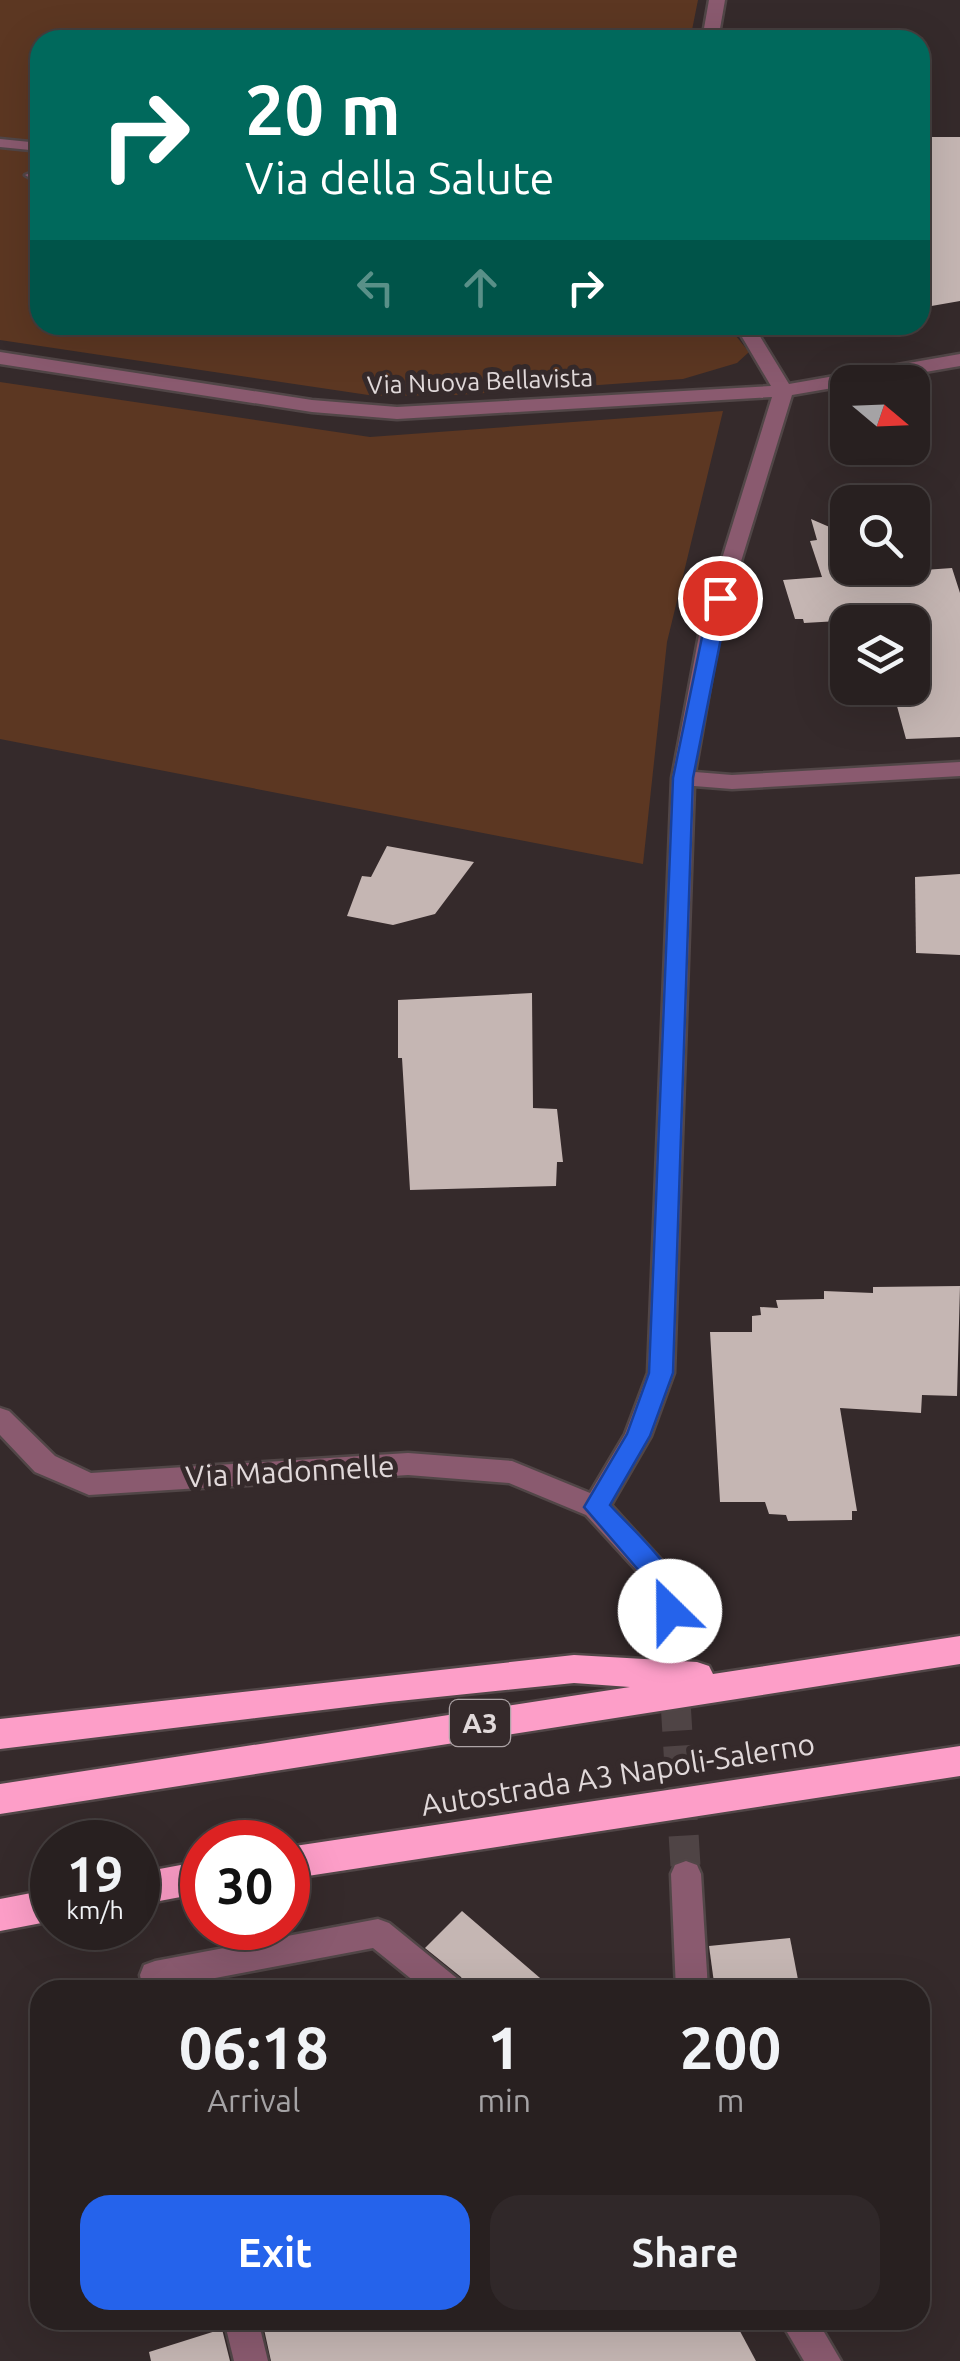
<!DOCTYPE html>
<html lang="en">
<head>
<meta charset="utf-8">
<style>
	:root { --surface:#282020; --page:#302829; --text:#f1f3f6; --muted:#a5a3a5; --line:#443e3e; --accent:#2563eb }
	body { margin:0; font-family:Ubuntu,sans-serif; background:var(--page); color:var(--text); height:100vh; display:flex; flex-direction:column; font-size:38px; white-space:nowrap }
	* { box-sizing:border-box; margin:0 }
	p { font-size:32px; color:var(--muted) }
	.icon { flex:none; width:55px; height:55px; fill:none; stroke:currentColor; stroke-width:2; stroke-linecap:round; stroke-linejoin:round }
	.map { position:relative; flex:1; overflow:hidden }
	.panel { position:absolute; left:30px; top:1980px; width:900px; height:350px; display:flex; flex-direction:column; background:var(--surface); border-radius:30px; box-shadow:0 10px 40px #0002,0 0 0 2px var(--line) }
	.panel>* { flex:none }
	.guide { position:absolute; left:30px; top:30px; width:900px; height:305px; border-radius:30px; box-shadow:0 10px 40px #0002,0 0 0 2px var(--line); background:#00695c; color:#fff; overflow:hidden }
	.needle { width:65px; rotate:109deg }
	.tools { position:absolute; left:830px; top:365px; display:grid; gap:20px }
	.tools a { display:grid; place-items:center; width:100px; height:100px; border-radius:20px; background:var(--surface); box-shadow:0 10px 40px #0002,0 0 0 2px var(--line); font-size:50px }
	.speed { position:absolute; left:30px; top:1820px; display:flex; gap:20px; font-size:50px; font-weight:700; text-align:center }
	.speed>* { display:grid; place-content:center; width:130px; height:130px; border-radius:50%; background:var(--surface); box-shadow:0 10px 40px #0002,0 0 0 2px var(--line); line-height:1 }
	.speed small { font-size:25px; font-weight:400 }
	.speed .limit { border:15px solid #d22; background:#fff; color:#111 }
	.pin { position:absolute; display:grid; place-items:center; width:85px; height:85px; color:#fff; margin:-42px; border:5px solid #fff; border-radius:50%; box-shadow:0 2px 10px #0007 }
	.me { position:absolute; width:110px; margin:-55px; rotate:337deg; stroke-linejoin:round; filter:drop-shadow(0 0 8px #0008) }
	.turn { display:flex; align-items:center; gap:35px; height:210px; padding:0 50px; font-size:45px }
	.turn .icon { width:130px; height:130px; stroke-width:2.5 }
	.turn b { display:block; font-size:70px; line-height:85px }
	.lanes { display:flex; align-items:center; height:95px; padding:0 50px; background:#0003; justify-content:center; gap:50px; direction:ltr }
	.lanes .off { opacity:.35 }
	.eta { display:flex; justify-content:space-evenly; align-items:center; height:170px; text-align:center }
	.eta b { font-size:60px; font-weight:600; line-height:70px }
	.action { display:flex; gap:20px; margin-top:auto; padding:20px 50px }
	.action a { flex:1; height:115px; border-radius:30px; background:var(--accent); color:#fff; font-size:40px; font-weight:600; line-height:115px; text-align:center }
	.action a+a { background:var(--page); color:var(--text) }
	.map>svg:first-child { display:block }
	.green { fill:#5c3722 }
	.building { fill:#c5b6b3 }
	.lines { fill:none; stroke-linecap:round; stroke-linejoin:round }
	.street-tunnel { stroke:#4f4445; stroke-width:30; stroke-dasharray:30 15; stroke-linecap:butt }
	.lane-casing { stroke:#514647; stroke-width:5 }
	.street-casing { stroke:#514647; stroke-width:5 }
	.highway-casing { stroke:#514647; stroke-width:5 }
	.lane { fill:#8a5a6f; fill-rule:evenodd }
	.street { fill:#8a5a6f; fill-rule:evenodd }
	.highway { fill:#fd9ec8; fill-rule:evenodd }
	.route { fill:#2563eb; stroke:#184099; stroke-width:2.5 }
	.labels { text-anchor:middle; stroke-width:10; stroke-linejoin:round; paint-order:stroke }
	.far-street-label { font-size:25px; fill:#e1d9da; stroke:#352a2b }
	.shield { fill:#352a2b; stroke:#ada4a6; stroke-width:2.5 }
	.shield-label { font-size:28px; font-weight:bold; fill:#e1d9da }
	.street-label { font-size:30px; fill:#e1d9da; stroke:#352a2b }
</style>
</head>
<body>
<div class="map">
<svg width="960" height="2361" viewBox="0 0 960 2361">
	<rect width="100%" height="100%" fill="#352a2b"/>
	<!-- green -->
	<g class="green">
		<path d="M 0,0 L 698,0 L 690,40 L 40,40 L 40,325 L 727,325 L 749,352 L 737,363 L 683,379 L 457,395 L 375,396 L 0,340 Z"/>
		<path d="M 0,382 L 370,437 L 723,411 L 667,642 L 643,864 L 0,739 Z"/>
	</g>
	<!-- building -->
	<g class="building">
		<path d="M 920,137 L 960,137 L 960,301 L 920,308 Z"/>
		<path d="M 811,519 L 848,535 L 848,568 L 912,568 L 912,564 L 924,570 L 952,568 L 960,593 L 960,737 L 906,739 L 892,688 L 912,688 L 912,622 L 874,622 L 873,619 L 804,623 L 803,619 L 795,619 L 783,580 L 822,577 L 810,541 L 817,540 Z"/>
		<path d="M 387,846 L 474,862 L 435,914 L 393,925 L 347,916 L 362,876 L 371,877 Z"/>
		<path d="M 960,874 L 960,955 L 916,953 L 915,877 Z"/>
		<path d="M 532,993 L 533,1108 L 557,1109 L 563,1162 L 557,1162 L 556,1186 L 410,1190 L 402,1058 L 398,1058 L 398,1000 Z"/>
		<path d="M 960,1286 L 957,1396 L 922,1395 L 921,1413 L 840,1408 L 857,1511 L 852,1511 L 852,1520 L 788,1521 L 786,1515 L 769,1514 L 765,1502 L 720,1502 L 710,1332 L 752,1332 L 752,1316 L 761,1315 L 760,1307 L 778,1308 L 776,1300 L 824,1299 L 824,1291 L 873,1293 L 873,1287 Z"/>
		<path d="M 462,1911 L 554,1990 L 468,1990 L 461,1977 L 425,1948 Z"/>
		<path d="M 790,1938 L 800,1990 L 715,1990 L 709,1946 Z"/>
		<path d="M 262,2320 L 734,2320 L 756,2361 L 271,2361 Z"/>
		<path d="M 222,2329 L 230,2361 L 151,2361 L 149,2352 Z"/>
	</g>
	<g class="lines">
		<!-- street-tunnel -->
		<path class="street-tunnel" d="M 670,1611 L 686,1874"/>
		<defs>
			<g id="lane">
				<path d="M 0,139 L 40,143 L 40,151 L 0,147 Z"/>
				<path d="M 40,169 L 40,177 L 32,179 L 25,175 Z"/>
			</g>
			<g id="street">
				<path d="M 709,0 L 725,0 L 718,40 L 702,40 Z"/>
				<path d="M 735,325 L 753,325 L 789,384 L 960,354 L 960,366 L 792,395 L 720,630 L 695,772 L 732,775 L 960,762 L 960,776 L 732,789 L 694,786 L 674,1373 L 651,1436 L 611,1505 L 675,1575 L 684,1611 L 680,1619 L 670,1623 L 660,1619 L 652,1587 L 586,1515 L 509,1483 L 408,1475 L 89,1495 L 35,1472 L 0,1435 L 0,1408 L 9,1411 L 55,1456 L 91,1473 L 408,1453 L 512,1461 L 590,1493 L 625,1434 L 648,1373 L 672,778 L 700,630 L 772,397 L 397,419 L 312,412 L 0,364 L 0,352 L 312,400 L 397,407 L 771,386 Z"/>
				<path d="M 686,1861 L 697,1865 L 701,1874 L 708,1990 L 676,1990 L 671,1874 L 675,1865 Z"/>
				<path d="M 378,1919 L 389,1923 L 459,1980 L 464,1990 L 425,1990 L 373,1948 L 173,1986 L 175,1990 L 143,1990 L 140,1975 L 144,1965 L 155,1961 Z"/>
				<path d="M 224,2320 L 258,2320 L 268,2361 L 234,2361 Z"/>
				<path d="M 780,2320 L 817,2320 L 841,2361 L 804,2361 Z"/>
			</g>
			<g id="highway">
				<path d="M 960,1636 L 960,1664 L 0,1814 L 0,1784 L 630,1687 L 574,1683 L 389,1702 L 0,1749 L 0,1719 L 574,1655 L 697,1662 L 709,1666 L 713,1674 Z"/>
				<path d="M 960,1746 L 960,1776 L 288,1879 L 288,1847 Z"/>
				<path d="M 202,1861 L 202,1893 L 138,1905 L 138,1873 Z"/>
				<path d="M 52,1889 L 52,1921 L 0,1931 L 0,1899 Z"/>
			</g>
		</defs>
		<!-- lane casing -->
		<use href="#lane" class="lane-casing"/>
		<!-- street casing -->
		<use href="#street" class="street-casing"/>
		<!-- highway casing -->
		<use href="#highway" class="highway-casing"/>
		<!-- lane -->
		<use href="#lane" class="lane"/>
		<!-- street -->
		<use href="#street" class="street"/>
		<!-- highway -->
		<use href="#highway" class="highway"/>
	</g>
	<!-- route -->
	<path class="route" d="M 720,592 L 729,598 L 693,778 L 673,1373 L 650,1436 L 610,1505 C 632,1530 697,1583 679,1619 L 670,1622 L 660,1619 L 653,1587 L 584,1507 L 627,1434 L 649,1373 L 673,778 L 710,598 Z"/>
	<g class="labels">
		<!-- far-street labels -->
		<g class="far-street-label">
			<text transform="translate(480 381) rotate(-2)" y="9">Via Nuova Bellavista</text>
		</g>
		<!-- shield labels -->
		<rect class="shield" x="450" y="1700" width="60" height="46" rx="8"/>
		<g class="shield-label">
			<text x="480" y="1733">A3</text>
		</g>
		<!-- street labels -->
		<g class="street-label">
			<text transform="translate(290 1472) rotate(-3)" y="10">Via Madonnelle</text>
			<text transform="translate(618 1775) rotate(-9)" y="10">Autostrada A3 Napoli-Salerno</text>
		</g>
	</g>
</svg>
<div class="tools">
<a><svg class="needle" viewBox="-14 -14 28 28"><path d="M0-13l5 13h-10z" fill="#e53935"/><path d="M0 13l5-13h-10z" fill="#a5a3a5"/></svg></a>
<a><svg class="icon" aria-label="search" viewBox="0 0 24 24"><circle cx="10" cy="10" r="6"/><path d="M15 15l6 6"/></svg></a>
<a><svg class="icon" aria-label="layers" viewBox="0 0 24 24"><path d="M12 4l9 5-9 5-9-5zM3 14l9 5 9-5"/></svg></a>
</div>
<div class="speed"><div>19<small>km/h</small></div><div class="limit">30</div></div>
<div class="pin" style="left:720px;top:598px;background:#d93025"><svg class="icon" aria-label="arrive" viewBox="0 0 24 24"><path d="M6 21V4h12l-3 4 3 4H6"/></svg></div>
<svg class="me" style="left:670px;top:1611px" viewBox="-20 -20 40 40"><circle r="19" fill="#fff"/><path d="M0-13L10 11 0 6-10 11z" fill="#2563eb"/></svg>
<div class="guide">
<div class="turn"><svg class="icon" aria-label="right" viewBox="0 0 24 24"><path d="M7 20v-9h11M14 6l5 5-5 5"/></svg><div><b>20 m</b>Via della Salute</div></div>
<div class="lanes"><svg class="icon off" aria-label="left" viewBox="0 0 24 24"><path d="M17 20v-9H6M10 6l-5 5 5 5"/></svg><svg class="icon off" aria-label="ahead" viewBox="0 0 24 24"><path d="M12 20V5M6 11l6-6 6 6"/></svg><svg class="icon" aria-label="right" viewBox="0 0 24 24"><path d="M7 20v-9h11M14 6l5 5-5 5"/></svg></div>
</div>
<section class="panel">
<div class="eta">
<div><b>06:18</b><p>Arrival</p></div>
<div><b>1</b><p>min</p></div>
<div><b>200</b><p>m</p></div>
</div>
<div class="action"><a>Exit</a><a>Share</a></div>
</section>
</div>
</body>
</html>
